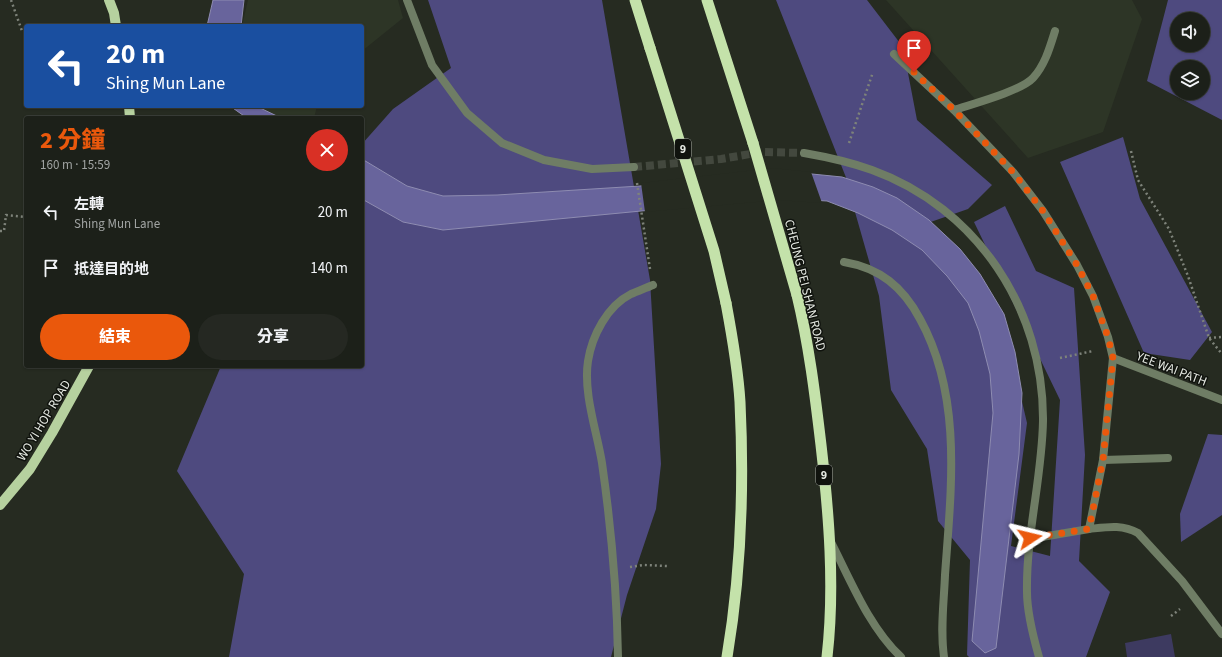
<!DOCTYPE html>
<html lang="zh-TW">
<head>
<meta charset="utf-8">
<style>
	:root { --surface:#1c2019; --page:#252822; --text:#f1f3f6; --muted:#a0a3a2; --line:#3a3e38; --accent:#ea580c }
	body { margin:0; font-family:"Source Sans 3","Noto Sans TC",sans-serif; background:var(--page); color:var(--text); height:100vh; display:flex; flex-direction:column; font-size:15px; white-space:nowrap }
	* { box-sizing:border-box; margin:0 }
	p { font-size:13px; color:var(--muted) }
	.icon { flex:none; width:22px; height:22px; fill:none; stroke:currentColor; stroke-width:2; stroke-linecap:round; stroke-linejoin:round }
	.map { position:relative; flex:1; overflow:hidden }
	.details { position:absolute; left:24px; top:116px; width:340px; height:252px; display:flex; flex-direction:column; background:var(--surface); border-radius:4px; box-shadow:0 1px 3px #0004,0 0 0 1px var(--line) }
	.details>* { flex:none }
	.top-card { position:absolute; left:24px; top:24px; width:340px; height:84px; border-radius:4px; box-shadow:0 1px 3px #0004,0 0 0 1px var(--line); background:#1a4fa0; color:#fff; overflow:hidden }
	.controls { position:absolute; left:1170px; top:12px; display:grid; gap:8px }
	.controls a { display:grid; place-items:center; width:40px; height:40px; border-radius:50%; background:var(--surface); box-shadow:0 1px 3px #0004,0 0 0 1px var(--line); font-size:20px }
	.pin { position:absolute; display:grid; place-items:center; width:34px; height:34px; color:#fff; margin:-41px -17px; border-radius:50% 50% 50% 0; rotate:-45deg; box-shadow:0 0 4px #0007 }
	.pin .icon { rotate:45deg }
	.me { position:absolute; width:44px; margin:-22px; rotate:80deg; stroke-linejoin:round; filter:drop-shadow(0 0 3px #0008) }
	.turn { display:flex; align-items:center; gap:14px; height:84px; padding:0 16px; font-size:18px }
	.turn .icon { width:52px; height:52px; stroke-width:2.5 }
	.turn b { display:block; font-size:28px; line-height:34px }
	.round { display:grid; place-items:center; flex:none; width:42px; height:42px; border-radius:21px; background:var(--page) }
	.overview { display:flex; align-items:center; justify-content:space-between; height:68px; padding:0 16px }
	h1 { font-size:24px; font-weight:800; line-height:30px; color:var(--accent) }
	.button { display:flex; gap:8px; margin-top:auto; padding:8px 16px }
	.button a { flex:1; height:46px; border-radius:24px; background:var(--accent); color:#fff; font-size:16px; font-weight:800; line-height:46px; text-align:center }
	.button a+a { background:var(--page); color:var(--text) }
	ul { padding:0; list-style:none }
	li { display:flex; align-items:center; gap:12px; height:56px; padding:0 16px }
	li div { flex:1 }
	li b { display:block; font-size:15px }
	li em { font-style:normal }
	.map>svg:first-child { display:block }
	.built { fill:#2d3526 }
	.green { fill:#3d3a60 }
	.forest { fill:#4e4a7f; fill-rule:evenodd }
	.water { fill:#68649c; stroke:#8e8cb1 }
	.pier { fill:#262b21 }
	.lines { fill:none; stroke-linecap:round; stroke-linejoin:round }
	.minor-tunnel { stroke:#43483e; stroke-width:8; stroke-dasharray:8 4; stroke-linecap:butt }
	.path { stroke:#7e837a; stroke-width:2.5; stroke-dasharray:2 3; stroke-linecap:butt }
	.service { stroke:#6f7d65; stroke-width:8 }
	.minor { stroke:#6f7d65; stroke-width:8 }
	.primary { stroke:#b6d19f; stroke-width:10 }
	.trunk { stroke:#c4e2aa; stroke-width:11 }
	.trunk-bridge { stroke:#c4e2aa; stroke-width:11 }
	.route { stroke:#ea580c; stroke-width:7; stroke-dasharray:0 12.6 }
	.labels { text-anchor:middle; stroke-width:3; stroke-linejoin:round; paint-order:stroke }
	.shield { fill:#10130e; stroke:#a5a9a2; stroke-width:1 }
	.shield-label { font-size:12px; font-weight:bold; fill:#e5e9e2 }
	.street-label { font-size:13px; fill:#e5e9e2; stroke:#10130e }
</style>
</head>
<body>
<div class="map">
<svg width="1222" height="657" viewBox="0 0 1222 657">
	<rect width="100%" height="100%" fill="#262b21"/>
	<!-- built -->
	<g class="built">
		<path d="M 248,0 L 398,0 L 403,18 L 362,51 L 362,26 L 242,26 Z"/>
		<path d="M 886,0 L 1132,0 L 1142,19 L 1103,132 L 1028,158 Z"/>
		<path d="M 256,106 L 317,106 L 314,118 L 281,118 Z"/>
	</g>
	<!-- green -->
	<path class="green" d="M 1171,634 L 1175,657 L 1127,657 L 1125,643 Z"/>
	<!-- forest -->
	<g class="forest">
		<path d="M 428,0 L 602,0 L 650,280 L 661,464 L 656,509 L 627,595 L 611,657 L 229,657 L 244,574 L 177,471 L 221,366 L 362,366 L 362,144 L 393,109 L 451,68 Z"/>
		<path d="M 776,0 L 867,0 L 903,47 L 917,120 L 992,185 L 968,209 L 922,225 L 1006,333 L 1027,423 L 1011,546 L 1050,556 L 1060,400 L 974,222 L 1005,206 L 1036,271 L 1074,288 L 1085,455 L 1079,561 L 1110,592 L 1086,657 L 969,657 L 967,655 L 970,560 L 938,521 L 927,449 L 891,390 L 879,296 L 855,212 L 860,213 Z"/>
		<path d="M 1168,0 L 1222,0 L 1222,120 L 1147,81 ZM 1177,19 L 1203,19 L 1203,45 L 1177,45 ZM 1177,67 L 1203,67 L 1203,93 L 1177,93 Z"/>
		<path d="M 1123,137 L 1140,199 L 1212,332 L 1190,360 L 1144,353 L 1060,162 Z"/>
		<path d="M 1208,434 L 1222,435 L 1222,515 L 1181,542 L 1180,514 Z"/>
	</g>
	<!-- water -->
	<g class="water">
		<path d="M 213,0 L 244,0 L 241,26 L 207,26 Z"/>
		<path d="M 230,106 L 256,106 L 281,118 L 247,118 Z"/>
		<path d="M 362,159 L 407,186 L 443,196 L 497,195 L 640,186 L 772,170 L 842,177 L 873,187 L 897,198 L 929,220 L 960,249 L 980,274 L 1004,314 L 1015,352 L 1022,393 L 1019,454 L 996,648 L 985,653 L 972,641 L 993,413 L 990,374 L 979,331 L 968,303 L 947,276 L 922,250 L 892,230 L 858,213 L 827,201 L 777,198 L 443,230 L 403,222 L 362,199 Z"/>
	</g>
	<!-- pier -->
	<path class="pier" d="M 772,168 L 811,172 L 822,203 L 777,200 L 645,212 L 641,183 Z"/>
	<g class="lines">
		<!-- minor-tunnel -->
		<path class="minor-tunnel" d="M 634,167 L 721,159 L 762,152 L 804,153"/>
		<!-- path -->
		<g class="path">
			<path d="M 11,0 L 22,31"/>
			<path d="M 849,143 L 873,72"/>
			<path d="M 1131,151 L 1138,180 L 1169,229 L 1188,276 L 1209,338 L 1222,354"/>
			<path d="M 637,183 L 650,269"/>
			<path d="M 0,231 L 4,231 L 6,215 L 26,217"/>
			<path d="M 1209,338 L 1222,337"/>
			<path d="M 1060,358 L 1093,351"/>
			<path d="M 630,567 L 644,565 L 667,566"/>
			<path d="M 1171,616 L 1180,609"/>
		</g>
		<!-- service -->
		<g class="service">
			<path d="M 954,110 C 972,104 1021,91 1033,78 C 1045,65 1050,47 1055,31"/>
			<path d="M 844,262 C 880,268 903,287 920,319 C 963,397 951,490 945,575 C 944,602 940,630 944,657"/>
			<path d="M 1103,460 L 1168,458"/>
			<path d="M 831,542 C 851,581 869,627 901,657"/>
			<path d="M 618,657 C 617,593 611,526 602,463 C 597,432 583,393 588,361 C 592,336 607,306 631,294 C 638,291 646,288 653,285"/>
		</g>
		<!-- minor -->
		<g class="minor">
			<path d="M 407,0 L 432,65 L 467,113 L 502,143 L 544,160 L 592,169 L 634,167"/>
			<path d="M 894,54 L 954,110 L 1013,172 L 1043,211 L 1077,265 L 1093,296 L 1108,337 L 1113,358 L 1103,460 L 1089,529 C 1107,527 1122,524 1138,533 L 1182,581 L 1222,634"/>
			<path d="M 804,153 C 827,157 850,162 872,170 C 977,208 1044,309 1043,421 C 1042,478 1026,534 1027,592 C 1027,613 1033,636 1039,657"/>
			<path d="M 1113,358 L 1222,400"/>
			<path d="M 1030,539 L 1089,529"/>
		</g>
		<!-- primary -->
		<g class="primary">
			<path d="M 109,0 L 114,13 L 116,26"/>
			<path d="M 129,106 L 130,118"/>
			<path d="M 0,505 L 30,469 L 52,433 L 89,366"/>
		</g>
		<!-- trunk -->
		<g class="trunk">
			<path d="M 635,0 L 650,48"/>
			<path d="M 707,0 L 753,143"/>
			<path d="M 797,295 C 809,345 815,394 821,445 C 829,515 835,587 827,657"/>
			<path d="M 726,303 C 732,335 738,369 740,402 C 744,486 741,574 727,657"/>
		</g>
		<!-- trunk-bridge -->
		<g class="trunk-bridge">
			<path d="M 650,48 L 714,251 L 726,303"/>
			<path d="M 753,143 L 797,295"/>
		</g>
	</g>
	<g class="lines">
		<!-- route -->
		<path class="route" d="M 914,72 L 954,110 L 1013,172 L 1043,211 L 1077,265 L 1093,296 L 1108,337 L 1113,358 L 1103,460 L 1089,529 L 1030,538"/>
	</g>
	<g class="labels">
		<!-- shield labels -->
		<g class="shield">
			<rect x="675" y="139" width="16" height="20" rx="3"/>
			<rect x="816" y="465" width="16" height="20" rx="3"/>
		</g>
		<g class="shield-label">
			<text x="683" y="153">9</text>
			<text x="824" y="479">9</text>
		</g>
		<!-- street labels -->
		<g class="street-label">
			<text transform="translate(806 285) rotate(76)" y="5">CHEUNG PEI SHAN ROAD</text>
			<text transform="translate(1172 368) rotate(21)" y="5">YEE WAI PATH</text>
			<text transform="translate(43 420) rotate(-59)" y="5">WO YI HOP ROAD</text>
		</g>
	</g>
</svg>
<div class="controls">
<a><svg class="icon" aria-label="sound" viewBox="0 0 24 24"><path d="M4 9h4l5-4v14l-5-4H4zM17 9q2 3 0 6"/></svg></a>
<a><svg class="icon" aria-label="layers" viewBox="0 0 24 24"><path d="M12 4l9 5-9 5-9-5zM3 14l9 5 9-5"/></svg></a>
</div>
<div class="pin" style="left:914px;top:72px;background:#d93025"><svg class="icon" aria-label="arrive" viewBox="0 0 24 24"><path d="M6 21V4h12l-3 4 3 4H6"/></svg></div>
<svg class="me" style="left:1030px;top:538px" viewBox="-20 -20 40 40"><path d="M0-17L14 15 0 8-14 15z" fill="#ea580c" stroke="#fff" stroke-width="4"/></svg>
<div class="top-card">
<div class="turn"><svg class="icon" aria-label="left" viewBox="0 0 24 24"><path d="M17 20v-9H6M10 6l-5 5 5 5"/></svg><div><b>20 m</b>Shing Mun Lane</div></div>
</div>
<section class="details">
<div class="overview"><div><h1>2 分鐘</h1><p>160 m · 15:59</p></div><a class="round" style="background:#d93025;color:#fff"><svg class="icon" aria-label="close" viewBox="0 0 24 24"><path d="M6 6l12 12M18 6L6 18"/></svg></a></div>
<ul>
<li><svg class="icon" aria-label="left" viewBox="0 0 24 24"><path d="M17 20v-9H6M10 6l-5 5 5 5"/></svg><div><b>左轉</b><p>Shing Mun Lane</p></div><em>20 m</em></li>
<li><svg class="icon" aria-label="arrive" viewBox="0 0 24 24"><path d="M6 21V4h12l-3 4 3 4H6"/></svg><div><b>抵達目的地</b></div><em>140 m</em></li>
</ul>
<div class="button"><a>結束</a><a>分享</a></div>
</section>
</div>
</body>
</html>
